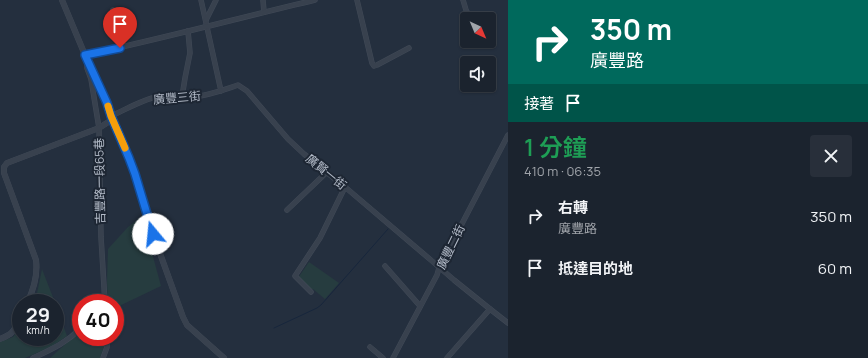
<!DOCTYPE html>
<html lang="zh-TW">
<head>
<meta charset="utf-8">
<style>
	:root { --surface:#1b232e; --page:#282f3a; --text:#f1f3f6; --muted:#a0a4aa; --line:#39404a }
	body { margin:0; font-family:Manrope,"Noto Sans TC",sans-serif; background:var(--page); color:var(--text); height:100vh; display:flex; flex-direction:column; font-size:15px; white-space:nowrap }
	* { box-sizing:border-box; margin:0 }
	p { font-size:13px; color:var(--muted) }
	.icon { flex:none; width:22px; height:22px; fill:none; stroke:currentColor; stroke-width:2; stroke-linecap:round; stroke-linejoin:round }
	.map { position:relative; flex:1; overflow:hidden }
	.sheet { display:flex; flex-direction:column; background:var(--surface); width:360px }
	.sheet>* { flex:none }
	.hud { background:#00695c; color:#fff; overflow:hidden }
	.needle { width:26px; rotate:136deg }
	.controls { position:absolute; left:460px; top:12px; display:grid; gap:8px }
	.controls a { display:grid; place-items:center; width:36px; height:36px; border-radius:4px; background:var(--surface); box-shadow:0 1px 3px #0004,0 0 0 1px var(--line); font-size:20px }
	.speed { position:absolute; left:12px; top:294px; display:flex; gap:8px; font-size:20px; font-weight:700; text-align:center }
	.speed>* { display:grid; place-content:center; width:52px; height:52px; border-radius:50%; background:var(--surface); box-shadow:0 1px 3px #0004,0 0 0 1px var(--line); line-height:1 }
	.speed small { font-size:10px; font-weight:400 }
	.speed .limit { border:6px solid #d22; background:#fff; color:#111 }
	.pin { position:absolute; display:grid; place-items:center; width:34px; height:34px; color:#fff; margin:-41px -17px; border-radius:50% 50% 50% 0; rotate:-45deg; box-shadow:0 0 4px #0007 }
	.pin .icon { rotate:45deg }
	.me { position:absolute; width:44px; margin:-22px; rotate:343deg; stroke-linejoin:round; filter:drop-shadow(0 0 3px #0008) }
	.turn { display:flex; align-items:center; gap:14px; height:84px; padding:0 16px; font-size:18px }
	.turn .icon { width:52px; height:52px; stroke-width:2.5 }
	.turn b { display:block; font-size:28px; line-height:34px }
	.then { display:flex; align-items:center; height:38px; padding:0 16px; background:#0003; gap:8px; font-size:15px }
	.round { display:grid; place-items:center; flex:none; width:42px; height:42px; border-radius:4px; background:var(--page) }
	.headline { display:flex; align-items:center; justify-content:space-between; height:68px; padding:0 16px }
	h1 { font-size:24px; font-weight:600; line-height:30px; color:#1e9e55 }
	ul { padding:0; list-style:none }
	li { display:flex; align-items:center; gap:12px; height:52px; padding:0 16px }
	li div { flex:1 }
	li b { display:block; font-size:15px }
	li em { font-style:normal }
	main { display:flex; flex:1; min-height:0 }
	.map>svg:first-child { display:block }
	.green { fill:#263c3f }
	.lines { fill:none; stroke-linecap:round; stroke-linejoin:round }
	.stream { stroke:#17263c; stroke-width:1 }
	.minor-casing { stroke:#414a57; stroke-width:5.5 }
	.tertiary-casing { stroke:#414a57; stroke-width:6 }
	.minor { stroke:#38414e; stroke-width:4.5 }
	.tertiary { stroke:#38414e; stroke-width:5.5 }
	.route-casing { stroke:#114b97; stroke-width:10 }
	.route { stroke:#1a73e8; stroke-width:7 }
	.slow { stroke:#f59e0b; stroke-width:7 }
	.labels { text-anchor:middle; stroke-width:4; stroke-linejoin:round; paint-order:stroke }
	.street-label { font-size:12px; fill:#b4bcc9; stroke:#1d2633 }
</style>
</head>
<body>
<main>
<div class="map">
<svg width="508" height="358" viewBox="0 0 508 358">
	<rect width="100%" height="100%" fill="#242f3e"/>
	<!-- green -->
	<g class="green">
		<path d="M 142,216 L 161,286 L 115,308 L 115,303 L 108,303 L 107,281 L 108,249 L 128,227 Z"/>
		<path d="M 309,262 L 339,283 L 325,299 L 313,289 L 311,289 L 298,278 Z"/>
		<path d="M 42,269 L 54,300 L 55,303 L 33,303 L 36,298 Z"/>
		<path d="M 55,303 L 67,336 L 51,347 L 25,358 L 0,358 L 0,342 L 13,337 L 21,327 L 21,337 L 55,337 Z"/>
		<path d="M 81,330 L 81,337 L 104,337 L 104,347 L 100,358 L 50,358 Z"/>
	</g>
	<g class="lines">
		<!-- stream -->
		<path class="stream" d="M 274,328 L 317,308 L 321,305 L 388,229"/>
		<defs>
			<g id="minor">
				<path d="M 201,0 L 221,91"/>
				<path d="M 263,0 L 264,12"/>
				<path d="M 357,0 L 372,63 L 374,66 L 377,65 L 409,48"/>
				<path d="M 463,0 L 466,10 L 471,19"/>
				<path d="M 113,10 L 121,48"/>
				<path d="M 206,20 L 216,0"/>
				<path d="M 489,25 L 492,24"/>
				<path d="M 85,55 C 162,39 238,18 315,0"/>
				<path d="M 87,62 L 87,68 L 91,79 L 99,128 L 101,237 L 105,303"/>
				<path d="M 182,97 L 185,78 L 190,53 L 188,31"/>
				<path d="M 111,116 C 125,110 143,99 157,97 C 168,95 180,98 191,97 C 208,96 223,90 238,85 L 247,91 L 288,139 L 304,154 L 345,187 L 432,261 L 454,280 L 490,309 L 508,323"/>
				<path d="M 287,210 L 327,172"/>
				<path d="M 385,266 L 420,306"/>
				<path d="M 311,292 L 295,276 L 320,238 L 345,187"/>
				<path d="M 370,347 L 383,358"/>
				<path d="M 33,358 C 52,349 66,343 81,328"/>
				<path d="M 103,358 L 107,347 L 107,337"/>
				<path d="M 393,358 L 437,275 L 439,268 L 508,135"/>
				<path d="M 447,358 L 490,309"/>
			</g>
			<g id="tertiary">
				<path d="M 62,0 L 85,55 L 107,103 L 111,116 L 129,158 L 135,174 L 153,234 L 183,317 L 187,325 L 224,358"/>
				<path d="M 27,303 C 34,289 38,276 36,260 L 4,173 L 4,167 L 7,163 L 99,128 L 113,119"/>
				<path d="M 0,339 C 15,333 14,330 21,316"/>
			</g>
		</defs>
		<!-- minor casing -->
		<use href="#minor" class="minor-casing"/>
		<!-- tertiary casing -->
		<use href="#tertiary" class="tertiary-casing"/>
		<!-- minor -->
		<use href="#minor" class="minor"/>
		<!-- tertiary -->
		<use href="#tertiary" class="tertiary"/>
	</g>
	<g class="lines">
		<defs>
			<path id="route" d="M 120,48 L 85,55 L 107,103 L 111,116 L 129,158 L 135,174 L 153,234"/>
		</defs>
		<!-- route casing -->
		<use href="#route" class="route-casing"/>
		<!-- route -->
		<use href="#route" class="route"/>
		<!-- slow -->
		<path class="slow" d="M 108,106 L 111,116 L 125,148"/>
	</g>
	<g class="labels">
		<!-- street labels -->
		<g class="street-label">
			<text transform="translate(177 98) rotate(-5)" y="4">廣豐三街</text>
			<text transform="translate(326 172) rotate(39)" y="4">廣賢一街</text>
			<text transform="translate(100 181) rotate(-91)" y="4">吉豐路一段65巷</text>
			<text transform="translate(451 247) rotate(-64)" y="4">廣豐二街</text>
		</g>
	</g>
</svg>
<div class="controls">
<a><svg class="needle" viewBox="-14 -14 28 28"><path d="M0-13l5 13h-10z" fill="#e53935"/><path d="M0 13l5-13h-10z" fill="#a0a4aa"/></svg></a>
<a><svg class="icon" aria-label="sound" viewBox="0 0 24 24"><path d="M4 9h4l5-4v14l-5-4H4zM17 9q2 3 0 6"/></svg></a>
</div>
<div class="speed"><div>29<small>km/h</small></div><div class="limit">40</div></div>
<div class="pin" style="left:120px;top:48px;background:#d93025"><svg class="icon" aria-label="arrive" viewBox="0 0 24 24"><path d="M6 21V4h12l-3 4 3 4H6"/></svg></div>
<svg class="me" style="left:153px;top:234px" viewBox="-20 -20 40 40"><circle r="19" fill="#fff"/><path d="M0-13L10 11 0 6-10 11z" fill="#1a73e8"/></svg>
</div>
<section class="sheet">
<div class="hud">
<div class="turn"><svg class="icon" aria-label="right" viewBox="0 0 24 24"><path d="M7 20v-9h11M14 6l5 5-5 5"/></svg><div><b>350 m</b>廣豐路</div></div>
<div class="then">接著<svg class="icon" aria-label="arrive" viewBox="0 0 24 24"><path d="M6 21V4h12l-3 4 3 4H6"/></svg></div>
</div>
<div class="headline"><div><h1>1 分鐘</h1><p>410 m · 06:35</p></div><a class="round"><svg class="icon" aria-label="close" viewBox="0 0 24 24"><path d="M6 6l12 12M18 6L6 18"/></svg></a></div>
<ul>
<li><svg class="icon" aria-label="right" viewBox="0 0 24 24"><path d="M7 20v-9h11M14 6l5 5-5 5"/></svg><div><b>右轉</b><p>廣豐路</p></div><em>350 m</em></li>
<li><svg class="icon" aria-label="arrive" viewBox="0 0 24 24"><path d="M6 21V4h12l-3 4 3 4H6"/></svg><div><b>抵達目的地</b></div><em>60 m</em></li>
</ul>
</section>
</main>
</body>
</html>
